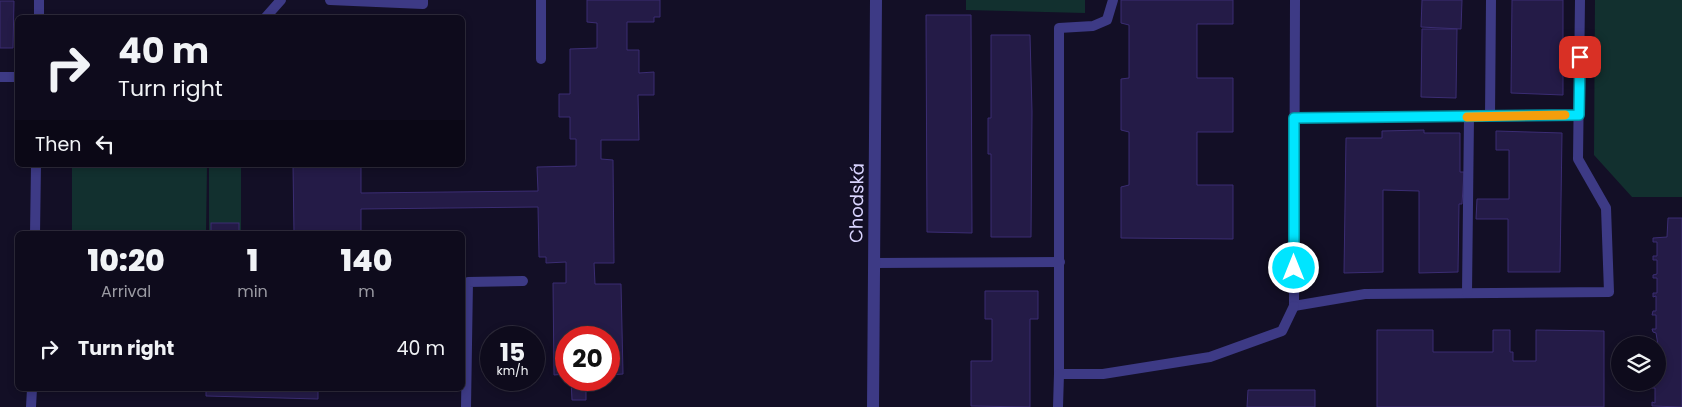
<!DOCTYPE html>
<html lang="en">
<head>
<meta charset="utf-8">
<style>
	:root { --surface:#0e0b1c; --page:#1c1929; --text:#f1f3f6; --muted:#9b9ba3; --line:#2e2b3b }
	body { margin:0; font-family:Poppins,sans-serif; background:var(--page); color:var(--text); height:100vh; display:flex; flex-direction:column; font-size:19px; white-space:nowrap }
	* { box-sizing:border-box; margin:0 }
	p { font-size:16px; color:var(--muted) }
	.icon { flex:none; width:28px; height:28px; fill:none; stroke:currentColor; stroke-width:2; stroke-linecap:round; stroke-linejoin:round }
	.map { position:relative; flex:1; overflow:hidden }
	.panel { position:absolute; left:15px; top:231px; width:450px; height:160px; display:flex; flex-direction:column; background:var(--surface); border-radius:8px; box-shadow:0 2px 8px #0003,0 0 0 1px var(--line) }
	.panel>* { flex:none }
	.top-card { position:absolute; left:15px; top:15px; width:450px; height:152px; border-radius:8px; box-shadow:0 2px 8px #0003,0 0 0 1px var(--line); background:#0e0b1c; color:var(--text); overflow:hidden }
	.fabs { position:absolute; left:1611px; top:336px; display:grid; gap:10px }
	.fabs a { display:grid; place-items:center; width:55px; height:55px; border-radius:50%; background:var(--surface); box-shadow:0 2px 8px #0003,0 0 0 1px var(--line); font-size:25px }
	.speed { position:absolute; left:480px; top:326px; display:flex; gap:10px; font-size:25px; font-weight:700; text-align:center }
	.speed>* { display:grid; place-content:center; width:65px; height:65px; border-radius:50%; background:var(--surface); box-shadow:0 2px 8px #0003,0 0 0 1px var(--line); line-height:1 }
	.speed small { font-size:12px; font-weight:400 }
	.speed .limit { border:8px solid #d22; background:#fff; color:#111 }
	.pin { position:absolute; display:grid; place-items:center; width:42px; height:42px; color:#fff; margin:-21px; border-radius:10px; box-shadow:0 2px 8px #0006 }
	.me { position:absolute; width:55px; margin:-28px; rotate:0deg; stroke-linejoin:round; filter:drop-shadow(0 0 4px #0008) }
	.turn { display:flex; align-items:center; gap:18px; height:105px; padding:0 20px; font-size:22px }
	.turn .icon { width:65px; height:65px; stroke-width:2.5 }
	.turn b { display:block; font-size:35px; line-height:42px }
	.then { display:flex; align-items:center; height:48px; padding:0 20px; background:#0003; gap:10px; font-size:19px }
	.eta { display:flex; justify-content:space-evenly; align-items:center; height:85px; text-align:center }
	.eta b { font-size:30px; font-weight:800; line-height:35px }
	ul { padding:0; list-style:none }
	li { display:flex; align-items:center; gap:15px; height:65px; padding:0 20px }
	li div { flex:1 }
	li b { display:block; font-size:19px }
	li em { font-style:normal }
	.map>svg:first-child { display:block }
	.green { fill:#12302f }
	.building { fill:#241b47; stroke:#3b2d73 }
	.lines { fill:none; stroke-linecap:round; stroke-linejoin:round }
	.lane { stroke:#3d3a85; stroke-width:10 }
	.street { stroke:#3d3a85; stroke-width:12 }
	.route-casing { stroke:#0095a6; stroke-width:12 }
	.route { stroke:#00e5ff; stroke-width:9 }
	.slow { stroke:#f59e0b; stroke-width:9 }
	.labels { text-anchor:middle; stroke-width:4; stroke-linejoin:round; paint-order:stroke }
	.street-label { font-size:18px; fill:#d9d4ff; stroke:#130f26 }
</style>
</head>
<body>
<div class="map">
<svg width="1682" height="407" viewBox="0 0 1682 407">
	<rect width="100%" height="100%" fill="#130f26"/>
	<!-- green -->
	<g class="green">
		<path d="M 966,0 L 1085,0 L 1085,13 L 966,10 Z"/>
		<path d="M 1595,0 L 1682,0 L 1682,197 L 1632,197 L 1594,155 Z"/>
		<path d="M 72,165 L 207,165 L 206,234 L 72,234 Z"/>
		<rect x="209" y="165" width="32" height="69"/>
	</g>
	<!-- building -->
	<g class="building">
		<path d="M 587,0 L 660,0 L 660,17 L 654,17 L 654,22 L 627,22 L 627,50 L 639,50 L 639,73 L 654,72 L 654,95 L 638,95 L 639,140 L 601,140 L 601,159 L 613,160 L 614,263 L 594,263 L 595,284 L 621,284 L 623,374 L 609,375 L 609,338 L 566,338 L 566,374 L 554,375 L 553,283 L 566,283 L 566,262 L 546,263 L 546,257 L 539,257 L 538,207 L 361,209 L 361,234 L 294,234 L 293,165 L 361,165 L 361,193 L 538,191 L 537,167 L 576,166 L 576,139 L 570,139 L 570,117 L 559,117 L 559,94 L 570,94 L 570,49 L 597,48 L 597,23 L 587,22 Z"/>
		<path d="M 1121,0 L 1233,0 L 1233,24 L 1197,24 L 1197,78 L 1233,78 L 1233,132 L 1197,132 L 1197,185 L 1233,185 L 1233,239 L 1121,238 L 1121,187 L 1129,185 L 1129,132 L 1121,130 L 1121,79 L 1129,78 L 1129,25 L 1121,23 Z"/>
		<path d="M 1422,0 L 1462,0 L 1461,29 L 1421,27 Z"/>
		<path d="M 1512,0 L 1563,0 L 1563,95 L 1511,93 Z"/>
		<path d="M 0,1 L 14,1 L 13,48 L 0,48 Z"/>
		<path d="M 926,15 L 971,15 L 972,233 L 927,232 Z"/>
		<path d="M 1422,29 L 1457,29 L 1456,98 L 1421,97 Z"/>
		<path d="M 991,35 L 1030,35 L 1032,112 L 1031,237 L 991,237 L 991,154 L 988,154 L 988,118 L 991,118 Z"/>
		<path d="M 1424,130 L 1424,133 L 1460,133 L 1460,172 L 1464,172 L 1462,204 L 1459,204 L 1458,272 L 1419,273 L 1419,191 L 1383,190 L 1383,272 L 1344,273 L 1346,138 L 1382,138 L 1382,131 Z"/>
		<path d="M 1496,131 L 1562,133 L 1560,272 L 1508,272 L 1508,219 L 1476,219 L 1477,199 L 1509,199 L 1509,150 L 1496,150 Z"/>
		<path d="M 1668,218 L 1682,218 L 1682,407 L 1652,406 L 1652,402 L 1655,403 L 1655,388 L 1652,388 L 1652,384 L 1658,382 L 1658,345 L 1656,333 L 1653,332 L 1652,329 L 1656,329 L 1656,315 L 1652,315 L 1653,311 L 1656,311 L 1656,296 L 1653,297 L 1653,293 L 1657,293 L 1657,278 L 1653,278 L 1653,275 L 1657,274 L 1657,260 L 1653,260 L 1653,256 L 1657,256 L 1657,242 L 1653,242 L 1653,238 L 1667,237 Z"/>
		<rect x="211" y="223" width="28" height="11"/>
		<path d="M 985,291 L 1038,291 L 1038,319 L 1030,319 L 1030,407 L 971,406 L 971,361 L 992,361 L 992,319 L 985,319 Z"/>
		<path d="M 1377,330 L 1433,330 L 1433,352 L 1493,352 L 1493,330 L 1510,330 L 1510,352 L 1513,352 L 1513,361 L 1536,361 L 1536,330 L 1604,331 L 1604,407 L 1377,407 Z"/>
		<path d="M 571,380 L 586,380 L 586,400 L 572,400 Z"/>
		<path d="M 206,389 L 318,389 L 318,399 L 206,396 Z"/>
		<path d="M 1248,390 L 1315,390 L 1315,407 L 1247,407 Z"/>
	</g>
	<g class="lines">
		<!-- lane -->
		<g class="lane">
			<path d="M 330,0 L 423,4 L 423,0"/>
			<path d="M 541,0 L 541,59"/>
			<path d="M 1295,0 L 1294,306 L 1365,294 L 1609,292 L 1606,208 L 1578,159 L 1580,0"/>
			<path d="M 39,18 L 39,0"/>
			<path d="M 265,18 L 281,0"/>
			<path d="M 0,77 L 18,77"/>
			<path d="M 1490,116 L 1491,0"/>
			<path d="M 1294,118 L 1579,115"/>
			<path d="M 35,234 L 36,165"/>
			<path d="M 874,263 L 1060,262"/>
			<path d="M 1467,293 L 1469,117"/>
			<path d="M 1059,374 L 1059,28 L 1093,26 L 1107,20 L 1113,0"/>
			<path d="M 31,407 L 32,389"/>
			<path d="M 466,407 L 468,282 L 523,281"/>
			<path d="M 1058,407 L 1059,374 L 1103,374 L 1210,357 L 1282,331 L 1294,306"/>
		</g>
		<!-- street -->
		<path class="street" d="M 873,407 L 876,0"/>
	</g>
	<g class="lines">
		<defs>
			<path id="route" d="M 1294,268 L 1294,118 L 1579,115 L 1580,57"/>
		</defs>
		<!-- route casing -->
		<use href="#route" class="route-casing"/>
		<!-- route -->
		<use href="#route" class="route"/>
		<!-- slow -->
		<path class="slow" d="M 1467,117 L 1565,115"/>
	</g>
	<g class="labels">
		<!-- street labels -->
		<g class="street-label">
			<text transform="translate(857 203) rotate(-89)" y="6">Chodská</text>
		</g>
	</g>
</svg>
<div class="fabs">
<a><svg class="icon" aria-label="layers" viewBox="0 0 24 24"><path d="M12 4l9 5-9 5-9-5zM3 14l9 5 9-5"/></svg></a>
</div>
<div class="speed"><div>15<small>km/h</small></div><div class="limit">20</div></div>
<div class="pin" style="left:1580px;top:57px;background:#d93025"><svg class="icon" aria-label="arrive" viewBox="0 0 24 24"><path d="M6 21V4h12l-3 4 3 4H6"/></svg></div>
<svg class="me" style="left:1294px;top:268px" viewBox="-20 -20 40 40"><circle r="17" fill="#00e5ff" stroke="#fff" stroke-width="3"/><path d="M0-11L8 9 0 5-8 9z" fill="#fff"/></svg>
<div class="top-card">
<div class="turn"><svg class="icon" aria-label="right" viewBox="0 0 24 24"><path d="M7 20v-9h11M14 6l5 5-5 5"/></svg><div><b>40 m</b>Turn right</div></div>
<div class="then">Then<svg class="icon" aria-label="left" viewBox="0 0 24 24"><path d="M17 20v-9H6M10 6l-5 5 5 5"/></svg></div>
</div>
<section class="panel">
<div class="eta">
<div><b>10:20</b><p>Arrival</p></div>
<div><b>1</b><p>min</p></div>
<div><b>140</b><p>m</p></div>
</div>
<ul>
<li><svg class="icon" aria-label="right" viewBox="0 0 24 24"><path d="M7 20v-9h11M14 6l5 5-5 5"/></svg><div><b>Turn right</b></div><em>40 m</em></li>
</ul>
</section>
</div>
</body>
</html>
